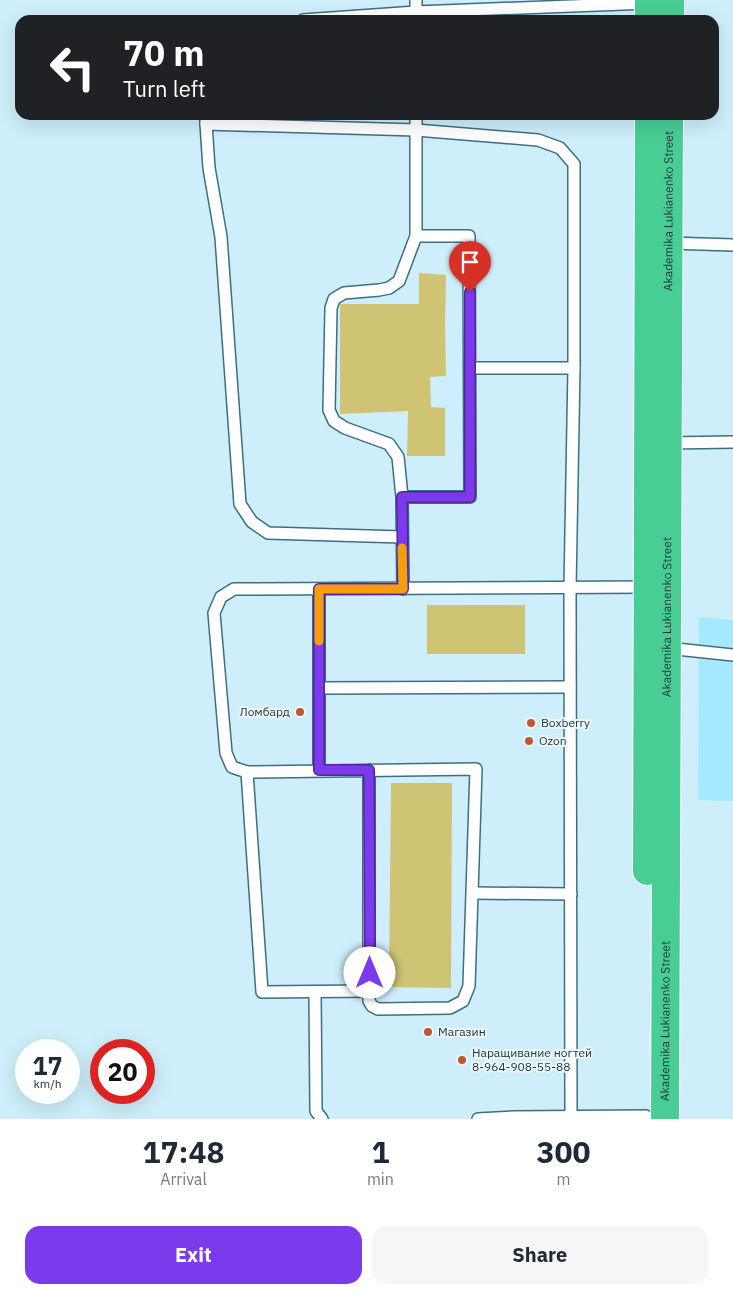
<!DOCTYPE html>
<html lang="en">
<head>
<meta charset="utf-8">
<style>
	:root { --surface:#fff; --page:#f6f6f7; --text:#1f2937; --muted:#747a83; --accent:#7c3aed }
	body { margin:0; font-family:"IBM Plex Sans",sans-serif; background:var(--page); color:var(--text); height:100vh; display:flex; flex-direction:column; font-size:19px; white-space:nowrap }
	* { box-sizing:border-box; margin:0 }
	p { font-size:16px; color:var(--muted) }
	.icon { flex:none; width:28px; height:28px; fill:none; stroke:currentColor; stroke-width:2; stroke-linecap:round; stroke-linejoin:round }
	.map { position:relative; height:1119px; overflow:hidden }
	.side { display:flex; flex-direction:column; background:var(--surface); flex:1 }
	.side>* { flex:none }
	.banner { position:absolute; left:15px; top:15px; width:704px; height:105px; border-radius:15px; box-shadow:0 5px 20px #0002; background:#202124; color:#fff; overflow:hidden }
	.speed { position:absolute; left:15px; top:1039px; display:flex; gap:10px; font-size:25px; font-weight:700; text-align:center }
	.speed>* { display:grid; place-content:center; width:65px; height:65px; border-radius:50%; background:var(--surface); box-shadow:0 5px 20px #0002; line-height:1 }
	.speed small { font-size:12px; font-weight:400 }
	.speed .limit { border:8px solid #d22; background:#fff; color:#111 }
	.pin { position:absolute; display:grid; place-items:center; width:42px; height:42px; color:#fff; margin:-51px -21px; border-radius:50% 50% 50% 0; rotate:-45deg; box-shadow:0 0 5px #0007 }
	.pin .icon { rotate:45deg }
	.me { position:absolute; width:55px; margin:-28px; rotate:0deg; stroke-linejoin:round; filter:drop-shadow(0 0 4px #0008) }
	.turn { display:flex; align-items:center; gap:18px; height:105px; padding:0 25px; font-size:22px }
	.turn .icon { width:65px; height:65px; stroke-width:2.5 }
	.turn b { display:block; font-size:35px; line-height:42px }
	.eta { display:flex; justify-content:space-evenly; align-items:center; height:85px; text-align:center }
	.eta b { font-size:30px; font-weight:800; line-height:35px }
	.button { display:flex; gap:10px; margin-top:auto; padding:10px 25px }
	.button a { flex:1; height:58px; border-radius:15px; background:var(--accent); color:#fff; font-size:20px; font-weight:800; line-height:58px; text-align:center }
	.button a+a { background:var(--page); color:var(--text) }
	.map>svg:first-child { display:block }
	.built { fill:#a6e8ff }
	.green { fill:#cfc374 }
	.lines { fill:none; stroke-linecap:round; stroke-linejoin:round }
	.lane-casing { stroke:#3a7082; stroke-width:14 }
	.highway-casing { stroke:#fff; stroke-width:30 }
	.lane { stroke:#fff; stroke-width:11 }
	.highway { stroke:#48ce95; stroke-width:28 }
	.route-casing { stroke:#51269a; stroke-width:12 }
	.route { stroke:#7c3aed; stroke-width:9 }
	.slow { stroke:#f59e0b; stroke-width:9 }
	.poi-dot { fill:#c0582f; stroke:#ecf7fb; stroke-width:2 }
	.labels { text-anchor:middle; stroke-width:4; stroke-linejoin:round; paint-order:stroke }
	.street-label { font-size:12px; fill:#20373e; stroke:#ecf7fb }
	.poi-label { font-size:12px; fill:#20373e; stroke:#ecf7fb; text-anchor:start }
</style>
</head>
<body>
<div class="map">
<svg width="733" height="1119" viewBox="0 0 733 1119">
	<rect width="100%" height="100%" fill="#cdeefa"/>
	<!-- built -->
	<path class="built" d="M 699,617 L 733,620 L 733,801 L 698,800 Z"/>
	<!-- green -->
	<g class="green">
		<path d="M 419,273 L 446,275 L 445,325 L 446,376 L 430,377 L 431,407 L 445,408 L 445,456 L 407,456 L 408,411 L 340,414 L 340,304 L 419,304 Z"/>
		<rect x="427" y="605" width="98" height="49"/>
		<path d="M 391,783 L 452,783 L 451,988 L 389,987 Z"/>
	</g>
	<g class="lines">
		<defs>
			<g id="lane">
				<path d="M 416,0 L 416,18"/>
				<path d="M 303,20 L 416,12 L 649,3"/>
				<path d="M 206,115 L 206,124 L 416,130 L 538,140 L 560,148 L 574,164 L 574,368 L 570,588 L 571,1117"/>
				<path d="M 206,124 L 209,168 L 221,237 L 240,504 L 252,522 L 268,533 L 402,537"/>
				<path d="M 669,243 L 733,245"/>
				<path d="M 470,368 L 574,368"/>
				<path d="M 668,443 L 733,442"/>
				<path d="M 402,497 L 398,457 L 389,444 L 345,428 L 334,421 L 329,410 L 331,308 L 334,299 L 344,293 L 379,290 L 389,288 L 399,281 L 416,236 L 416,115"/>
				<path d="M 319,589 L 319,770"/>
				<path d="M 403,589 L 402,497 L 470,497 L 469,236 L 416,236"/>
				<path d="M 667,648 L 733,655"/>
				<path d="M 319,688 L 570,687"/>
				<path d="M 369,770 L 369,1001 L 372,1006 L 378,1009 L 450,1008 L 463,1001 L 469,986 L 476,769 L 247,772 L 232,767 L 226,753 L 214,613 L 221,597 L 234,589 L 648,587"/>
				<path d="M 247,772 L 262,992 L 370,991"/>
				<path d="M 473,893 L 571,894"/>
				<path d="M 315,992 L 316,1111 L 322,1119"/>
				<path d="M 478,1119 L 513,1117 L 646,1116"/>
			</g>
			<g id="highway">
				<path d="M 649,20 L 649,0"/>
				<path d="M 670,20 L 670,0"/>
				<path d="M 647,871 L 649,115"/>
				<path id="s1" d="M 665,1119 L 669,115"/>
			</g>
		</defs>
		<!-- lane casing -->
		<use href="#lane" class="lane-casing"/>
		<!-- highway casing -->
		<use href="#highway" class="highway-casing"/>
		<!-- lane -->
		<use href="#lane" class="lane"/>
		<!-- highway -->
		<use href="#highway" class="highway"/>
	</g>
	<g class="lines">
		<defs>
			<path id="route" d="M 370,973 L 369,770 L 319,770 L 319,589 L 403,589 L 402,497 L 470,497 L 470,292"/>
		</defs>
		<!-- route casing -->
		<use href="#route" class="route-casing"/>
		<!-- route -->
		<use href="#route" class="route"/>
		<!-- slow -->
		<path class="slow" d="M 319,641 L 319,589 L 403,589 L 402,548"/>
	</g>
	<!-- markers -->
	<g class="poi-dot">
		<circle cx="300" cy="712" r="5"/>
		<circle cx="531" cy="723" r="5"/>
		<circle cx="529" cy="741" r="5"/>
		<circle cx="428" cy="1032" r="5"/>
		<circle cx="462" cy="1060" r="5"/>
	</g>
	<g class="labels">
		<!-- street labels -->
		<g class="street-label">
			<text dy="4" stroke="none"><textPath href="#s1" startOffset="908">Akademika Lukianenko Street</textPath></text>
			<text dy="4" stroke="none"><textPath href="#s1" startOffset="502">Akademika Lukianenko Street</textPath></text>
			<text dy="4" stroke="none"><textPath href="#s1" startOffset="98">Akademika Lukianenko Street</textPath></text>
		</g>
		<!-- poi labels -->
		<g class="poi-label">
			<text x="290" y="716" text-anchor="end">Ломбард</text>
			<text x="541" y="727">Boxberry</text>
			<text x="539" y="745">Ozon</text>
			<text x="438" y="1036">Магазин</text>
			<text x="472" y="1057">Наращивание ногтей<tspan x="472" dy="14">8-964-908-55-88</tspan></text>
		</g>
	</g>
</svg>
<div class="speed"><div>17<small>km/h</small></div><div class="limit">20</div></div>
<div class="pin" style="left:470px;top:292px;background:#d93025"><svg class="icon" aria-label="arrive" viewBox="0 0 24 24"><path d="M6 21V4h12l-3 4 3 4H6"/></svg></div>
<svg class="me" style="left:370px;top:973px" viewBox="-20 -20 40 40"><circle r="19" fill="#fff"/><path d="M0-13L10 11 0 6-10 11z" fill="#7c3aed"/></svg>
<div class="banner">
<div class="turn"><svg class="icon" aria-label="left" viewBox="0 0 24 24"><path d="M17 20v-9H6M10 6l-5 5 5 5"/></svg><div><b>70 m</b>Turn left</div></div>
</div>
</div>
<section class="side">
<div class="eta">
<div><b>17:48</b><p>Arrival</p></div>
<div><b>1</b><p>min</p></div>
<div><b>300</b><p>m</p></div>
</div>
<div class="button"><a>Exit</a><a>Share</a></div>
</section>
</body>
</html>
